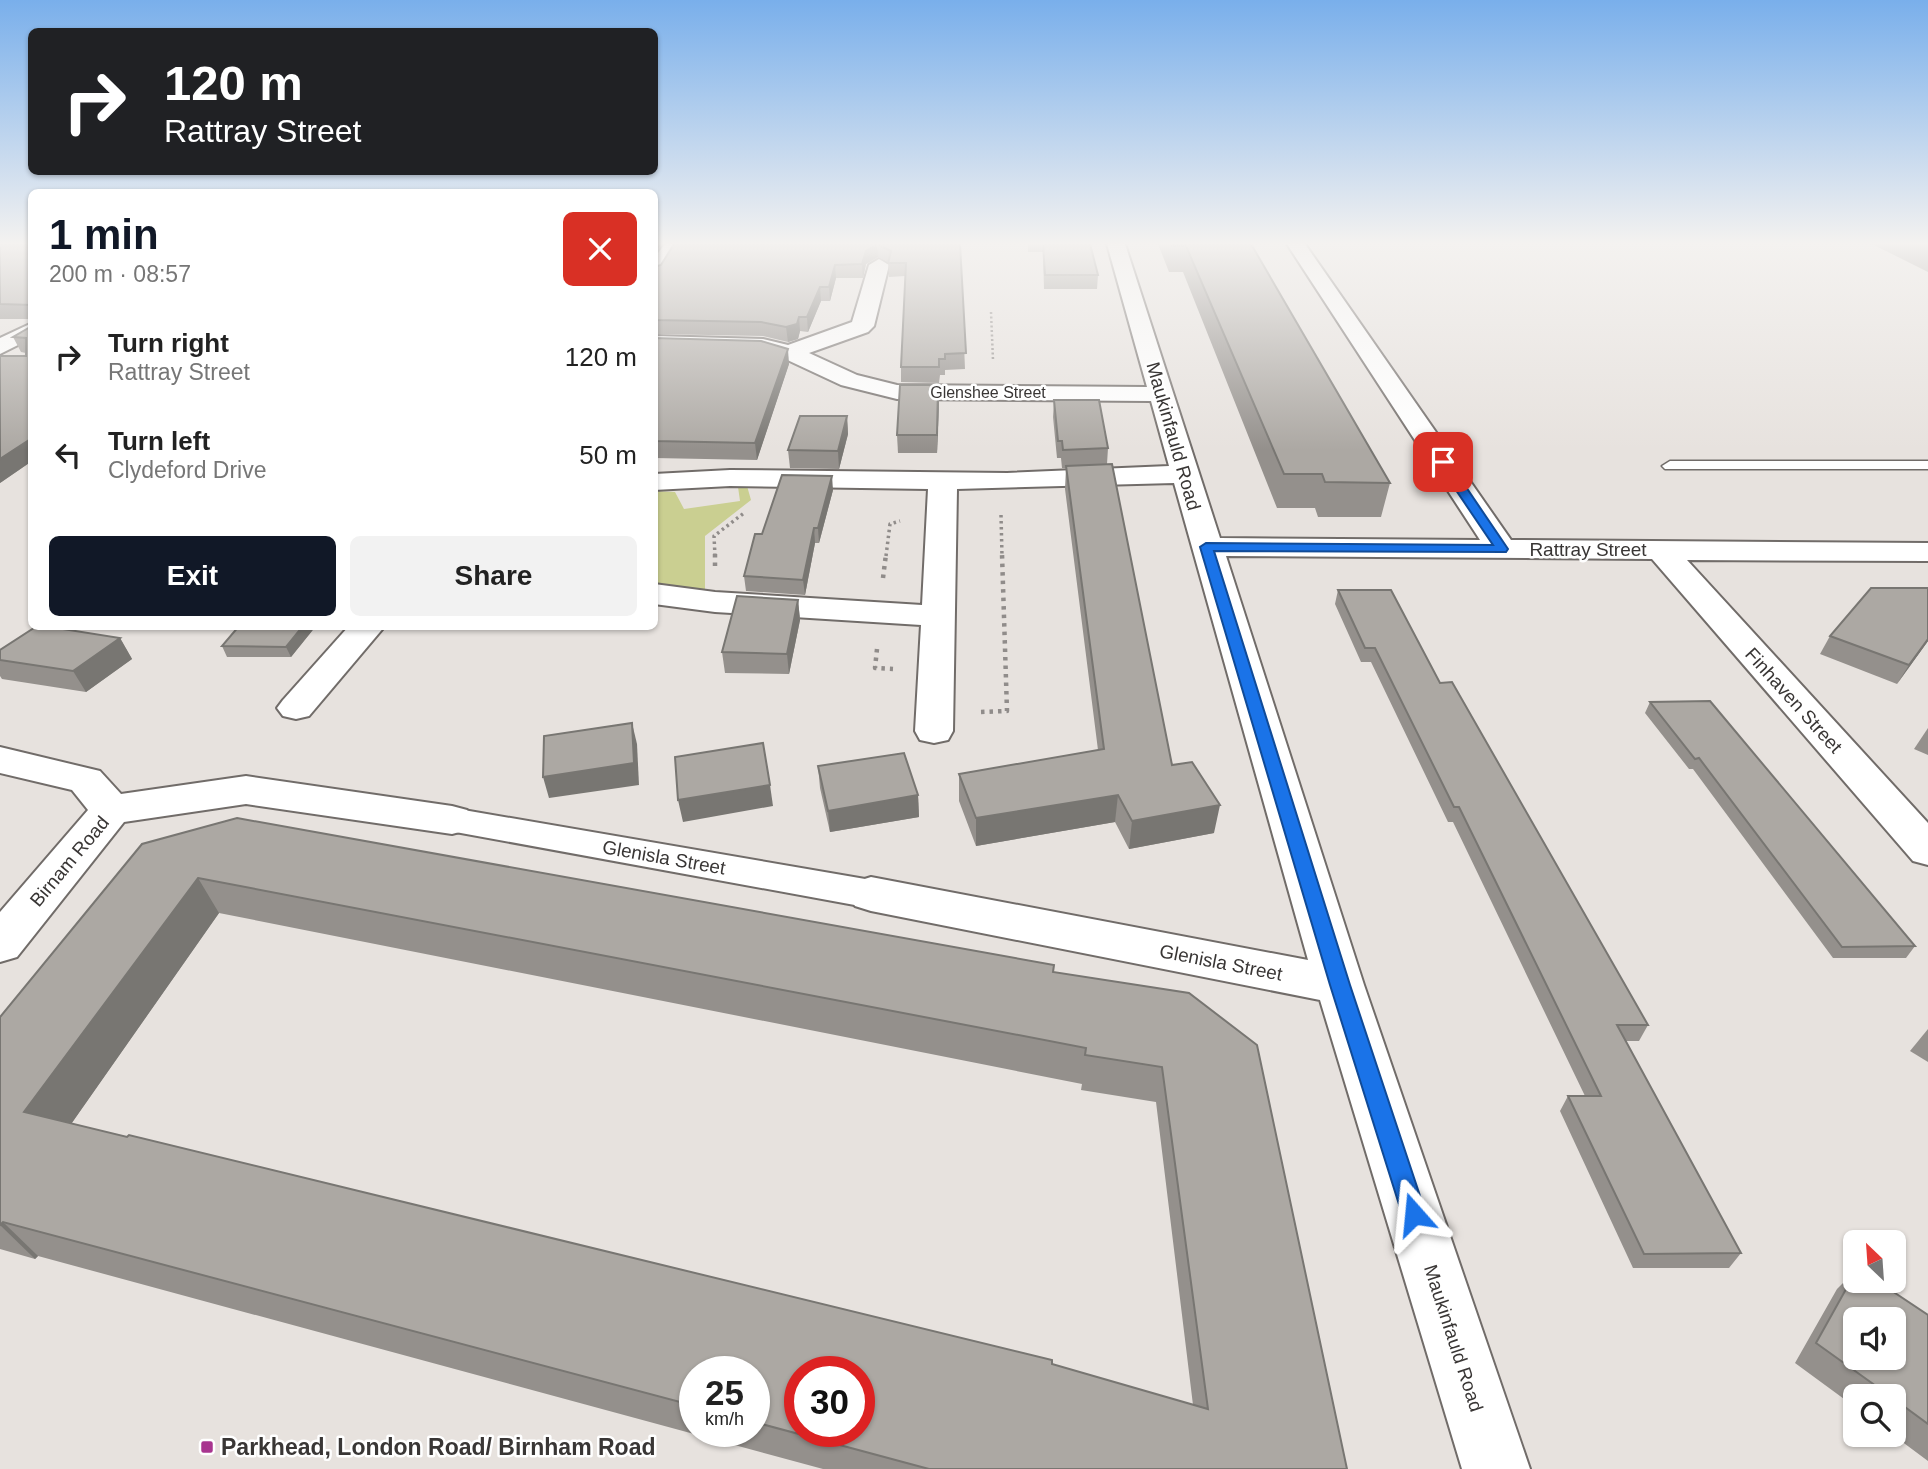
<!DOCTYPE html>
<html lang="en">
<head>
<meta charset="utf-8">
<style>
	:root { --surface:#fff; --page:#f2f2f2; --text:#222; --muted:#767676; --accent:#111827 }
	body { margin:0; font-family:Helvetica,sans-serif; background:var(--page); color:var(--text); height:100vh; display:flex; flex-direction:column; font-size:26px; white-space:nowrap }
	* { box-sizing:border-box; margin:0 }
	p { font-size:23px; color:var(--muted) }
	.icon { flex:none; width:38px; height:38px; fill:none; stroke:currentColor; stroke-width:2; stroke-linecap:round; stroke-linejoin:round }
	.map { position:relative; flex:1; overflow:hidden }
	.sheet { position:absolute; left:28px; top:189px; width:630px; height:441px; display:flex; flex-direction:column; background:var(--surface); border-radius:10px; box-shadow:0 2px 5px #0004 }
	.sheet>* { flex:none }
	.banner { position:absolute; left:28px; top:28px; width:630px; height:147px; border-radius:10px; box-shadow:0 2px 5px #0004; background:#202124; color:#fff; overflow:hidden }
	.needle { width:46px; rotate:335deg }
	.buttons { position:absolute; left:1843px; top:1230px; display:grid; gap:14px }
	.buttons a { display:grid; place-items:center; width:63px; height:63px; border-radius:10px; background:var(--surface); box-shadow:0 2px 5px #0004; font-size:35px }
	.speed { position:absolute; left:679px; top:1356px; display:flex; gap:14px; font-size:35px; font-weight:700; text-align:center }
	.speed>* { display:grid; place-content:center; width:91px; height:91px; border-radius:50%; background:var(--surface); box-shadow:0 2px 5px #0004; line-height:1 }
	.speed small { font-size:18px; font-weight:400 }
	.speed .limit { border:10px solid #d22; background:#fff; color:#111 }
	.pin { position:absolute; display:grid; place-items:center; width:60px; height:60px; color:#fff; margin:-30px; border-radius:14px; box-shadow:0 4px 10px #0006 }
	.me { position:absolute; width:77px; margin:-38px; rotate:342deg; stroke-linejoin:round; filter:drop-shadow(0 0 5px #0008) }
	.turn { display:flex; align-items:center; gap:24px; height:147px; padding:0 21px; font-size:32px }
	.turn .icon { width:91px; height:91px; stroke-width:2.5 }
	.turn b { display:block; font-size:49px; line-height:60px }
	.round { display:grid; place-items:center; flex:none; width:74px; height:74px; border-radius:10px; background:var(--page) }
	.overview { display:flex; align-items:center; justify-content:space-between; height:119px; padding:0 21px }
	h1 { font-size:42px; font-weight:700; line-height:52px; color:var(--accent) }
	.action { display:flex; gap:14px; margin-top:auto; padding:14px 21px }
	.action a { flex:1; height:80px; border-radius:10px; background:var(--accent); color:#fff; font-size:28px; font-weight:700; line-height:80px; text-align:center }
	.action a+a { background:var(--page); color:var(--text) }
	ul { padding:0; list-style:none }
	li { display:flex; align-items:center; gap:21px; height:98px; padding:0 21px }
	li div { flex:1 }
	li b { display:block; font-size:26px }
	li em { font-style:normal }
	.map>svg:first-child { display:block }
	.green { fill:#cacf91 }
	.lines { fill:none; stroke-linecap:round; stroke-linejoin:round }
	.service-casing { stroke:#716c69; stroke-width:3 }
	.pedestrian-casing { stroke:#716c69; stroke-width:4 }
	.minor-casing { stroke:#716c69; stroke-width:4 }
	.path-far2 { stroke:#908c8a; stroke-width:2.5; stroke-dasharray:2 2.5; stroke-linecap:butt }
	.path-far1 { stroke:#908c8a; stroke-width:3.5; stroke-dasharray:2.5 3.5; stroke-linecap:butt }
	.path { stroke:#908c8a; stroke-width:4.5; stroke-dasharray:3.5 5; stroke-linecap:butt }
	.service { fill:#fff; fill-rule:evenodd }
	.pedestrian { fill:#fff; fill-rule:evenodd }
	.minor { fill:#fff; fill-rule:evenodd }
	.wall { fill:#94908c; fill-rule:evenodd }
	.shaded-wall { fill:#787672 }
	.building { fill:#aca8a3; stroke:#787672; stroke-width:2; fill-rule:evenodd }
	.route { fill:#1a73e8; stroke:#114b97; stroke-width:2 }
	.poi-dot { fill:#a8358f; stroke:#fff; stroke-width:2.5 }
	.labels { text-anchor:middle; stroke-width:5; stroke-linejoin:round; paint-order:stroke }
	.far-street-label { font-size:16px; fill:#393635; stroke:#fff }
	.street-label { font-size:19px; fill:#393635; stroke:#fff }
	.near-poi-label { font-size:23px; font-weight:bold; fill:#393635; stroke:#fff; text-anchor:start }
</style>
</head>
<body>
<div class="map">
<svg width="1928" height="1469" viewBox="0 0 1928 1469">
	<rect width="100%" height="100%" fill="#e7e2de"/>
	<!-- green -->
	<path class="green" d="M 747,486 L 751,500 L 705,536 L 705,593 L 668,584 L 655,585 L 654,491 L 675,492 L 684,509 L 740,501 L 738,487 Z"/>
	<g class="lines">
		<defs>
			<path id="service" d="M 1670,461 L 1928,461 L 1928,469 L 1665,469 L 1662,466 Z"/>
			<path id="pedestrian" d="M 452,808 L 871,880 L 885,884 L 890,894 L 885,904 L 871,908 L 439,829 L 434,820 L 439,811 Z"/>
			<g id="minor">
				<path d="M 665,244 L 683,244 L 661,277 L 654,279 L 654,258 Z"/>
				<path d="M 1107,244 L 1125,244 L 1220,538 L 1480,540 L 1287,244 L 1305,244 L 1511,540 L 1928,543 L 1928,561 L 1687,560 L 1928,823 L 1928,865 L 1913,861 L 1652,559 L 1226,556 L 1364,985 L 1530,1469 L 1462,1469 L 1320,1000 L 871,911 L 855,906 L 848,894 L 855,882 L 871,877 L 1308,960 L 1174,483 L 957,489 L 953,731 L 948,740 L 934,743 L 920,740 L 915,731 L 921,625 L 715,612 L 654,604 L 654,584 L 715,592 L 922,605 L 928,489 L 730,486 L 654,490 L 654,474 L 730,470 L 1007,473 L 1169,466 L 1151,401 L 897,399 L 841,385 L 781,357 L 763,353 L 654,350 L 654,336 L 763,339 L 788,345 L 852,322 L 869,265 L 879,259 L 889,265 L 874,326 L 868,332 L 809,353 L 857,375 L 897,385 L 1147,387 Z"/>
				<path d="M 32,323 L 32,338 L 0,354 L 0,338 Z"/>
				<path d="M 349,626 L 385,626 L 309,716 L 296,719 L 283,716 L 277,708 L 283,700 Z"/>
				<path d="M 0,747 L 100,771 L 121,794 L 246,776 L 452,806 L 467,810 L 473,820 L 467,830 L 452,834 L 246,804 L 124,822 L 17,957 L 0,962 L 0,912 L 88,810 L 72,790 L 0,773 Z"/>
			</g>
		</defs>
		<!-- service casing -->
		<use href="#service" class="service-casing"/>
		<!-- pedestrian casing -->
		<use href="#pedestrian" class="pedestrian-casing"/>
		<!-- minor casing -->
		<use href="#minor" class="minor-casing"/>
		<!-- path-far2 -->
		<path class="path-far2" d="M 991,312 L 993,360"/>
		<!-- path-far1 -->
		<g class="path-far1">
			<path d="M 1001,515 L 1002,556"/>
			<path d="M 715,556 L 714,536 L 744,513"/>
			<path d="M 886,556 L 890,524 L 900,521"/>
		</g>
		<!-- path -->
		<g class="path">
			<path d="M 715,554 L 715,567"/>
			<path d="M 883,578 L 886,554"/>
			<path d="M 877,649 L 875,668 L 893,669"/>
			<path d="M 981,712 L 1007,711 L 1002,554"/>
		</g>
		<!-- service -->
		<use href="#service" class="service"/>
		<!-- pedestrian -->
		<use href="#pedestrian" class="pedestrian"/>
		<!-- minor -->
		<use href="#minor" class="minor"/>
	</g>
	<!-- wall -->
	<g class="wall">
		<rect x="0" y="244" width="32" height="75"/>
		<path d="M 674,244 L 960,244 L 965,369 L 945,370 L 945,375 L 940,375 L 939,383 L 901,382 L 901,367 L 905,276 L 889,277 L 888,262 L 878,257 L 866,264 L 863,278 L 836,278 L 830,301 L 821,301 L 808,332 L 800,331 L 798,339 L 788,342 L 763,336 L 654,334 L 654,267 L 661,265 Z"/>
		<path d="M 1028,244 L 1090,244 L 1098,275 L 1097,289 L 1044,289 L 1043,252 L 1028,252 Z"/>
		<path d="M 1158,244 L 1251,244 L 1390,483 L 1381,517 L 1318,517 L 1315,508 L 1277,508 L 1183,272 L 1169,272 Z"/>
		<path d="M 1872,244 L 1928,244 L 1928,272 Z"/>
		<path d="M 32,326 L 32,461 L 0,483 L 26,356 L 26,353 L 21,352 L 13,337 Z"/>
		<path d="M 654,338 L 789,364 L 757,460 L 654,458 Z"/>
		<path d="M 1054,400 L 1108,448 L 1107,464 L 1172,765 L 1214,833 L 1129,849 L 1115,822 L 976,846 L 959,801 L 959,774 L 1098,750 L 1065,489 L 1066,468 L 1062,468 L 1061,458 L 1057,458 L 1053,417 Z"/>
		<path d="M 939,402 L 937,453 L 898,453 L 897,435 Z"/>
		<path d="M 847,416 L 848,434 L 839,469 L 790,468 L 788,450 Z"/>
		<path d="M 833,490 L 819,543 L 815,543 L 805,595 L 746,591 L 744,576 L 762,534 Z"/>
		<path d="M 1338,590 L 1440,683 L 1648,1025 L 1639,1041 L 1625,1041 L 1741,1253 L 1729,1268 L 1633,1268 L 1560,1111 L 1568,1096 L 1585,1096 L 1453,822 L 1448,822 L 1371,662 L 1361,662 L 1335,604 Z"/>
		<path d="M 798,600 L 800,620 L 789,674 L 725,673 L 722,652 Z"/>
		<path d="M 239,626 L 316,626 L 291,657 L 227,657 L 222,646 Z"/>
		<path d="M 1830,636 L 1928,641 L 1897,684 L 1820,654 Z"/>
		<path d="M 120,638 L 132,659 L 86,692 L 2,679 L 0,676 L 0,650 Z"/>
		<path d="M 1650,702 L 1915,946 L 1906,958 L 1833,958 L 1693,769 L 1689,769 L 1645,713 Z"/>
		<path d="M 1928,728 L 1928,755 L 1914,749 Z"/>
		<path d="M 818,766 L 918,795 L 919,817 L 830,832 L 820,788 Z"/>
		<path d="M 142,844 L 1054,972 L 1189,993 L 1347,1469 L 823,1469 L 38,1256 L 35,1259 L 0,1249 L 0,1017 ZM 219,913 L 1082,1084 L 1081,1090 L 1156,1102 L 1193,1405 L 1052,1365 L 71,1124 ZM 695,1372 L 754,1372 L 754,1432 L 695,1432 Z"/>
		<path d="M 1928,1029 L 1928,1062 L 1910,1051 Z"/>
		<path d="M 1855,1271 L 1855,1281 L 1928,1315 L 1928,1461 L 1893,1435 L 1894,1396 L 1855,1396 L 1855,1407 L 1795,1363 L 1837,1289 Z"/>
	</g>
	<!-- shaded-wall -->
	<g class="shaded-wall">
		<path d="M 654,244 L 662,244 L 654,254 Z"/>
		<path d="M 877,244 L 878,257 L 866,264 L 863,278 L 862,264 L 866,251 Z"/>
		<path d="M 835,265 L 836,278 L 830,301 L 829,287 Z"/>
		<path d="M 820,287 L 821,301 L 808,332 L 807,317 Z"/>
		<path d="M 799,317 L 800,331 L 798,339 L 788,342 L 786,327 Z"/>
		<path d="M 788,349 L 789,364 L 757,460 L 755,443 Z"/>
		<path d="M 938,385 L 939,402 L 937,453 L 937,435 Z"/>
		<path d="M 847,416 L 848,434 L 839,469 L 838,451 Z"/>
		<path d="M 30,438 L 32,441 L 32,461 L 0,483 L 0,459 Z"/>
		<path d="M 832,476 L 833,490 L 819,543 L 818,528 Z"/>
		<path d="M 814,528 L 815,543 L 805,595 L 803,580 Z"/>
		<path d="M 798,600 L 800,620 L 789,674 L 787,654 Z"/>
		<path d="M 303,626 L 316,626 L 291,657 L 286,647 Z"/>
		<path d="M 120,638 L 132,659 L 86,692 L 73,671 Z"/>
		<path d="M 1928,639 L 1928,641 L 1897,684 L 1909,665 Z"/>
		<path d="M 632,723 L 637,744 L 639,785 L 549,798 L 543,777 Z"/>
		<path d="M 770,785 L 773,806 L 683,822 L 678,800 Z"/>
		<path d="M 918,795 L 919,817 L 830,832 L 828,811 Z"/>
		<path d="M 1118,795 L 1115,822 L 976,846 L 976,818 Z"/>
		<path d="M 1220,805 L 1214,833 L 1129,849 L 1132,821 Z"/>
		<path d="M 198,878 L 219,913 L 55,1147 L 24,1112 Z"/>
		<path d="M 3,1222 L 38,1256 L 35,1259 L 0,1225 Z"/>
	</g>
	<!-- building -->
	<g class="building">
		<path d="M 0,244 L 32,244 L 32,305 L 0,304 Z"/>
		<path d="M 674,244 L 877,244 L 866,251 L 862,264 L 835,265 L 829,287 L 820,287 L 807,317 L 799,317 L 797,324 L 786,327 L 761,322 L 654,320 L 654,267 L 661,265 Z"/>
		<path d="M 877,244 L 960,244 L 966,353 L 945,354 L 945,359 L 939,359 L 939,367 L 901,367 L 906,263 L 888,263 L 891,251 Z"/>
		<path d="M 1043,244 L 1090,244 L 1098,275 L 1045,275 Z"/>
		<path d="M 1171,244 L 1251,244 L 1390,483 L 1325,482 L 1322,474 L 1284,474 L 1186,246 L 1172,246 Z"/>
		<path d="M 32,326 L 32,438 L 0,459 L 0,356 L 26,356 L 26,338 L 13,337 Z"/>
		<path d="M 654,338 L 761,341 L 788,349 L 755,443 L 654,441 Z"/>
		<path d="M 900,385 L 938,385 L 937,435 L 897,435 Z"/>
		<path d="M 1054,400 L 1099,400 L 1108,448 L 1063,450 L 1062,441 L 1058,441 Z"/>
		<path d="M 800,416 L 847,416 L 838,451 L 788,450 Z"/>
		<path d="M 1112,464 L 1172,765 L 1192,762 L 1220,805 L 1132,821 L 1118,795 L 976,818 L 959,774 L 1104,749 L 1066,466 Z"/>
		<path d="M 782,475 L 832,476 L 818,528 L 814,528 L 803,580 L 744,576 L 755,534 L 762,534 Z"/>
		<path d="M 1871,588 L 1928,588 L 1928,639 L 1909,665 L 1830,636 Z"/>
		<path d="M 1338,590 L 1391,590 L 1440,683 L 1452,682 L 1648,1025 L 1617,1025 L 1741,1253 L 1644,1254 L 1568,1096 L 1601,1096 L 1459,807 L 1454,807 L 1375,648 L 1365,648 Z"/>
		<path d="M 737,596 L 798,600 L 787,654 L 722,652 Z"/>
		<path d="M 37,626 L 44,626 L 120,638 L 73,671 L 0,660 L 0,650 Z"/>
		<path d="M 239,626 L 303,626 L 286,647 L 222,646 Z"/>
		<path d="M 1710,701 L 1915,946 L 1842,947 L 1699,758 L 1695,759 L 1650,702 Z"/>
		<path d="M 632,723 L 634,763 L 543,777 L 544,736 Z"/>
		<path d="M 763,743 L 770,785 L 678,800 L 675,757 Z"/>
		<path d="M 904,753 L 918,795 L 828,811 L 818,766 Z"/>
		<path d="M 237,818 L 1054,965 L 1053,972 L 1189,993 L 1257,1045 L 1347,1469 L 929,1469 L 754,1422 L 754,1372 L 695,1372 L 695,1406 L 3,1222 L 0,1225 L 0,1017 L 142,844 ZM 198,878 L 1086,1048 L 1085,1055 L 1162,1067 L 1208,1409 L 1052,1364 L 1052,1360 L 129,1135 L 127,1137 L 24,1112 ZM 800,1372 L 859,1372 L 859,1432 L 800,1432 Z"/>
		<path d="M 1855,1273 L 1855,1281 L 1877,1281 L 1928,1315 L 1928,1424 L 1894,1399 L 1894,1396 L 1890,1396 L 1816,1343 ZM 1855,1320 L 1894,1320 L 1894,1358 L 1855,1358 Z"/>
	</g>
	<!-- sky -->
	<linearGradient id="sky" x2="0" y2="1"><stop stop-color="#79afeb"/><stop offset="0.54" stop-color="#f4f2f0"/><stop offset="1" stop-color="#f4f2f0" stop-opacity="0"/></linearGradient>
	<rect width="1928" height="450" fill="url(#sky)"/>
	<!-- route -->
	<path class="route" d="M 1443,458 L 1447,459 L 1508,549 L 1506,552 L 1214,551 L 1350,985 L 1426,1214 L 1422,1222 L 1414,1226 L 1405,1222 L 1402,1214 L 1330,985 L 1200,547 L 1206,543 L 1493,545 L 1437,462 Z"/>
	<!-- markers -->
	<rect class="poi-dot" x="200" y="1440" width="14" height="14" rx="3.5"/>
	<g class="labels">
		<!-- far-street labels -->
		<g class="far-street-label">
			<text x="988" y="398">Glenshee Street</text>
		</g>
		<!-- street labels -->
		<g class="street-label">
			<text transform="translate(1174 436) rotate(74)" y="7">Maukinfauld Road</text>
			<text x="1588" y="556">Rattray Street</text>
			<text transform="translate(1794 700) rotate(48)" y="7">Finhaven Street</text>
			<text transform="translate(664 857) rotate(10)" y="7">Glenisla Street</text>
			<text transform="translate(69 861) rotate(-50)" y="7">Birnam Road</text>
			<text transform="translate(1221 962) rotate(11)" y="7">Glenisla Street</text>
			<text transform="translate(1454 1338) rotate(72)" y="7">Maukinfauld Road</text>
		</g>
		<!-- near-poi labels -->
		<g class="near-poi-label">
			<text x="221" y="1455">Parkhead, London Road/ Birnham Road</text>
		</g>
	</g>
</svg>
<div class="buttons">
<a><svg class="needle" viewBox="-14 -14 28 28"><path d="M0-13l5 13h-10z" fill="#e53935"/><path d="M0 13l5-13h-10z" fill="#767676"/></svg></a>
<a><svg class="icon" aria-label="sound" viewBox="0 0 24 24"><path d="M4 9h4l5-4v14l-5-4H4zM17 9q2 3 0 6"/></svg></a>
<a><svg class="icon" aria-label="search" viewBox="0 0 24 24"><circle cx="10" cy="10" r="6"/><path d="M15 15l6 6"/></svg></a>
</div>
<div class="speed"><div>25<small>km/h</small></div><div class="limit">30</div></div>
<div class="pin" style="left:1443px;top:462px;background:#d93025"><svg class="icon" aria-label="arrive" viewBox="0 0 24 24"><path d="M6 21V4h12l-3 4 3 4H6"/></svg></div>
<svg class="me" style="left:1414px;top:1214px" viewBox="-20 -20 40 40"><path d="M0-17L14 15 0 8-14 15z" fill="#1a73e8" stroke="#fff" stroke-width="4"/></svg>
<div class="banner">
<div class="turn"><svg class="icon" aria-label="right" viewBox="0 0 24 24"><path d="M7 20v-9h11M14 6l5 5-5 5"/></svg><div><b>120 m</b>Rattray Street</div></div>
</div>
<section class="sheet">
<div class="overview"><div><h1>1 min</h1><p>200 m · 08:57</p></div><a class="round" style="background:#d93025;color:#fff"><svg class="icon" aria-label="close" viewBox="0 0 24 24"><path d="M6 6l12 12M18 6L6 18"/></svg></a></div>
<ul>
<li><svg class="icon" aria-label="right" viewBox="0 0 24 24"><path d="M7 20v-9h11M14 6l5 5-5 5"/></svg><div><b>Turn right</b><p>Rattray Street</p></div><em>120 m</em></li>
<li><svg class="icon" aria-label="left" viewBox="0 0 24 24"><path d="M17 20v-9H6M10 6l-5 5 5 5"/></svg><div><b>Turn left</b><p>Clydeford Drive</p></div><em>50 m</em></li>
</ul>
<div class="action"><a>Exit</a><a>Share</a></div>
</section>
</div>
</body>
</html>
